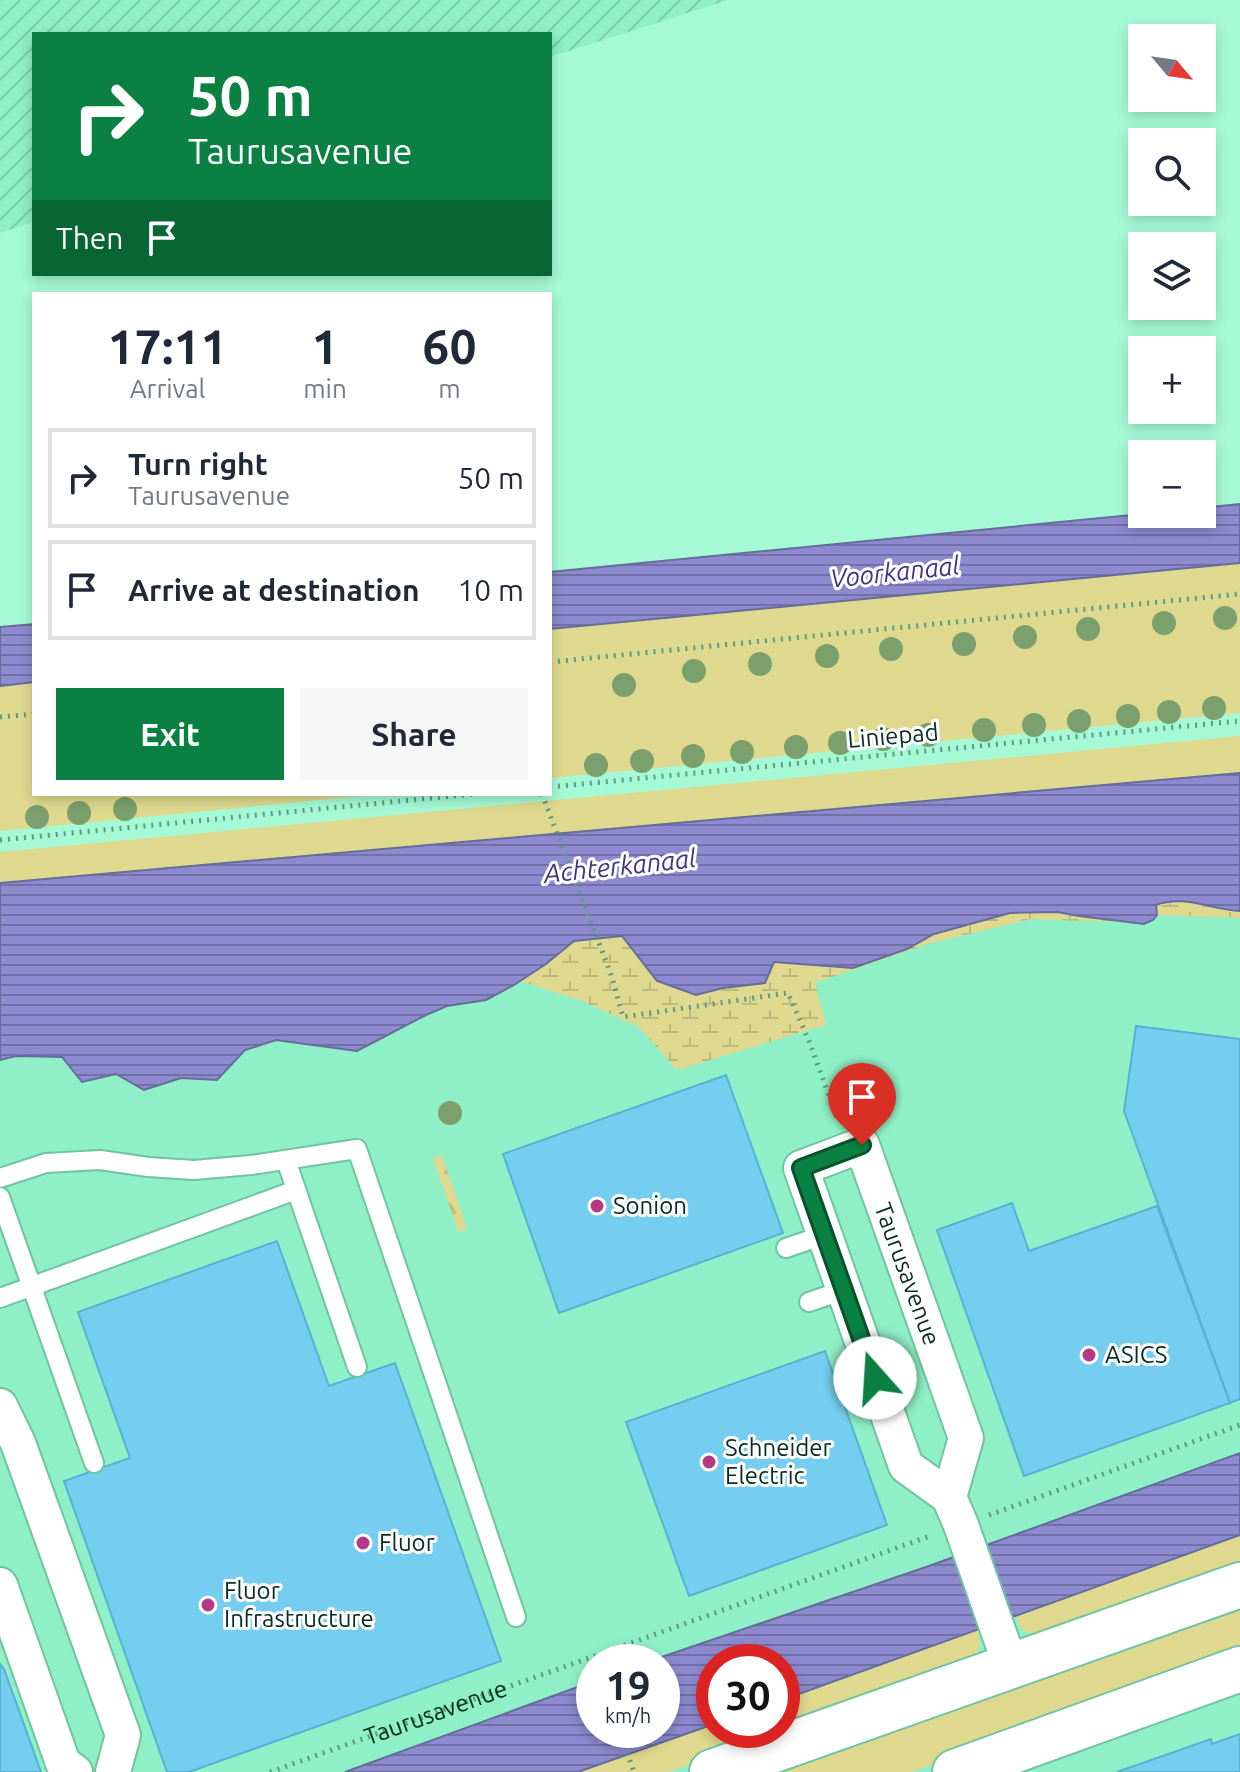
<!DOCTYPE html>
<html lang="en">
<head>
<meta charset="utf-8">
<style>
	:root { --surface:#fff; --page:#f6f6f7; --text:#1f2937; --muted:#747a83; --line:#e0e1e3; --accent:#0b8043 }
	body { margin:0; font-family:Ubuntu,sans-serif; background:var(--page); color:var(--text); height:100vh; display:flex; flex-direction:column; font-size:30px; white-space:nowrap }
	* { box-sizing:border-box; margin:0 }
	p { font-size:26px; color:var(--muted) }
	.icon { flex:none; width:44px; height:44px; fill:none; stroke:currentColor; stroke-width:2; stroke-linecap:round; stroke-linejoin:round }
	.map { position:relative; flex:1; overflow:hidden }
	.panel { position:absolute; left:32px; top:292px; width:520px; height:504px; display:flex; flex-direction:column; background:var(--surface); border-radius:0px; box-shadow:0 4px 12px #0003 }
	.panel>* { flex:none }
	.top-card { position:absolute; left:32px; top:32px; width:520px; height:244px; border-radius:0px; box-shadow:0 4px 12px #0003; background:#0b8043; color:#fff; overflow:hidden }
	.needle { width:52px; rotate:119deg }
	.buttons { position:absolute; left:1128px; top:24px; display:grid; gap:16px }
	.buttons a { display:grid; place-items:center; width:88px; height:88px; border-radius:0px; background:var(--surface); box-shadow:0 4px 12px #0003; font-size:40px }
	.speed { position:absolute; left:576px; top:1644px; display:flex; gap:16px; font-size:40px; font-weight:700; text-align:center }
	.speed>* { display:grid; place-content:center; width:104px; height:104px; border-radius:50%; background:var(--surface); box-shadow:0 4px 12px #0003; line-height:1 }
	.speed small { font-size:20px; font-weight:400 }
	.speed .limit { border:12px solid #d22; background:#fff; color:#111 }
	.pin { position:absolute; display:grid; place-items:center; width:68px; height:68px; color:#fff; margin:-82px -34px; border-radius:50% 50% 50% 0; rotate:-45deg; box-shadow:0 0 8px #0007 }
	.pin .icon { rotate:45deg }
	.me { position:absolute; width:88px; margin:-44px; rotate:341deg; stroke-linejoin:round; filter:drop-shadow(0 0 6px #0008) }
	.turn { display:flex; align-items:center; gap:28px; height:168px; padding:0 24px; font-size:36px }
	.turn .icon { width:104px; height:104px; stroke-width:2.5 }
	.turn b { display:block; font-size:56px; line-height:68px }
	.then { display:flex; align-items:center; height:76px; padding:0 24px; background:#0003; gap:16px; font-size:30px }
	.eta { display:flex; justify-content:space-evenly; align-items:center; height:136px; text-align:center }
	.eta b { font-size:48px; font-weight:700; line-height:56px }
	.primary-button { display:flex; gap:16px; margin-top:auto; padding:16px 24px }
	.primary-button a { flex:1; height:92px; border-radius:0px; background:var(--accent); color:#fff; font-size:32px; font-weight:700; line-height:92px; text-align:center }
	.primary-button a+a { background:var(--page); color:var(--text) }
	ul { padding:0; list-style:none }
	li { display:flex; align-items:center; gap:24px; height:100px; margin:0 16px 12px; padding:0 8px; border:4px solid var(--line); border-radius:0px }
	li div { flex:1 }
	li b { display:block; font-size:30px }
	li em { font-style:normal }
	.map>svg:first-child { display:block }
	.built { fill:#8fefc6; fill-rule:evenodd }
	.industrial { fill:url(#industrial-furrows) }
	.grass { fill:#ded98e }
	.forest { fill:url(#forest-firs) }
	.wetland { fill:url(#wetland-marsh) }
	.water { fill:url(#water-rules); stroke:#656e9a; stroke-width:2 }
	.building { fill:#75cef0; stroke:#58b1d2; stroke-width:2 }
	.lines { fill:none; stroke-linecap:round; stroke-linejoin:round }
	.lane-casing { stroke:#70c4a1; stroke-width:22 }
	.street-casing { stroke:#70c4a1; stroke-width:38 }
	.secondary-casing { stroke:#70c4a1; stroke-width:48 }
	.path { stroke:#5c9b81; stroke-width:5; stroke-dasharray:2 6; stroke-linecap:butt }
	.lane { stroke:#fff; stroke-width:18 }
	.street { stroke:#fff; stroke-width:34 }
	.secondary { stroke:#fff; stroke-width:44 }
	.tree { fill:#7b9f6d }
	.route-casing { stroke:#07532c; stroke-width:20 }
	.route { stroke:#0b8043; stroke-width:14 }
	.poi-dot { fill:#b43888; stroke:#fff; stroke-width:3 }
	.labels { text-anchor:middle; stroke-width:6; stroke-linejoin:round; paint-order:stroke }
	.street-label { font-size:24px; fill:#072d20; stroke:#fff }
	.poi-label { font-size:24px; fill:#072d20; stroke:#fff; text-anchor:start }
	.water-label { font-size:26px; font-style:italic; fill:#403486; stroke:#fff }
</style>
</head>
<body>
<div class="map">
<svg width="1240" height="1772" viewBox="0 0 1240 1772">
	<defs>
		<pattern id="industrial-furrows" width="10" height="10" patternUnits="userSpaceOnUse" patternTransform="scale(2)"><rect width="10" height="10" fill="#8fefc6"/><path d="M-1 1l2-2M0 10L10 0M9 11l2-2" fill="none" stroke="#7acdaa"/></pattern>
		<pattern id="forest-firs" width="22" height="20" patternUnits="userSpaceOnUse" patternTransform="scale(2)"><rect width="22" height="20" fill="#ded98e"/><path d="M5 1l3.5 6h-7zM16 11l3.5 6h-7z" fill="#bdbb7a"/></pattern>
		<pattern id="wetland-marsh" width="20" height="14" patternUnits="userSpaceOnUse" patternTransform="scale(2)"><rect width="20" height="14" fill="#ded98e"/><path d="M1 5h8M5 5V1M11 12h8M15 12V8" fill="none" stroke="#bdbb7a"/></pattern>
		<pattern id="water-rules" width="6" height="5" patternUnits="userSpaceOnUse" patternTransform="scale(2)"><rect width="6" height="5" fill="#8d8acf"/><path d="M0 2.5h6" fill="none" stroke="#7171a8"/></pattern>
	</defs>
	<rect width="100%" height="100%" fill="#a5fad5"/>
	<!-- built -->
	<path class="built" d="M 1240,865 L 1240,1772 L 0,1772 L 0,1019 ZM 594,1662 L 662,1662 L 662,1730 L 594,1730 ZM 714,1662 L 782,1662 L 782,1730 L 714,1730 Z"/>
	<!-- industrial -->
	<path class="industrial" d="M 0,0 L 728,0 L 550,57 L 550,34 L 34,34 L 34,222 L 0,233 Z"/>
	<!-- grass -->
	<g class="grass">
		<path d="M 1240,563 L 1240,713 L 550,778 L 550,629 Z"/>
		<path d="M 34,682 L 34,794 L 381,794 L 0,831 L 0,686 Z"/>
		<path d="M 1240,736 L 1240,773 L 0,883 L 0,852 Z"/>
		<path d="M 1240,1535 L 1240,1568 L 1045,1639 L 1022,1630 L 1015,1615 Z"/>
		<path d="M 1240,1600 L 1240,1656 L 912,1772 L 756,1772 Z"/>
		<path d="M 977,1629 C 983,1648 980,1652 966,1665 L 669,1772 L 578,1772 L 714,1724 L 714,1730 L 782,1730 L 782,1700 Z"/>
	</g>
	<!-- forest -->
	<path class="forest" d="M 442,1155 L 467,1229 L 459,1233 L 433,1159 Z"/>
	<!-- wetland -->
	<path class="wetland" d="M 1240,878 L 1240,918 L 1157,915 L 1146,923 L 1031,919 L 927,944 L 815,983 L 826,1025 L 677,1070 L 639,1027 L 582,1001 L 520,981 L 568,927 L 886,916 Z"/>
	<!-- water -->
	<g class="water">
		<path d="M 1240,504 L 1240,563 L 550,629 L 550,572 L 1142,514 L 1202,514 L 1202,508 Z"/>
		<path d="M 34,624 L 34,682 L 0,686 L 0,627 Z"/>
		<path d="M 1240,773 L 1240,911 C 1212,910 1184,894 1156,905 L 1157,915 L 1153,920 L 1144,924 L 1079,916 L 1057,912 L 1010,913 L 934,934 L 907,949 L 853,968 L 774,962 L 765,983 L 723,988 L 696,995 L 657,981 L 622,936 L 574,941 L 546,964 L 514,985 L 486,1000 L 447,1006 L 426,1015 L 357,1051 L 276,1040 L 245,1050 L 217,1080 L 181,1078 L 144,1090 L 116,1074 L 82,1082 L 62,1057 L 16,1056 L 0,1060 L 0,883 Z"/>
		<path d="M 1240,1453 L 1240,1535 L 782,1700 L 782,1662 L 714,1662 L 714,1724 L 578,1772 L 345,1772 L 594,1681 L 594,1730 L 662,1730 L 662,1662 L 647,1662 L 929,1566 Z"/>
	</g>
	<!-- building -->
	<g class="building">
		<path d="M 1136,1026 L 1240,1039 L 1240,1399 L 1230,1403 L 1124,1111 Z"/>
		<path d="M 726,1075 L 783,1233 L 559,1313 L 503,1154 Z"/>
		<path d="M 1012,1203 L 1029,1251 L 1157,1206 L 1230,1403 L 1024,1476 L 937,1230 Z"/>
		<path d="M 277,1241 L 329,1386 L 395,1363 L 501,1661 L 189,1772 L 167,1772 L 64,1481 L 130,1458 L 78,1312 Z"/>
		<path d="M 825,1351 L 887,1525 L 689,1596 L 626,1422 Z"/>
		<path d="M 0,1664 L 4,1669 L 41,1772 L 0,1772 Z"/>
		<path d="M 1240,1734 L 1240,1772 L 1117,1772 L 1211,1739 L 1212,1744 Z"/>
	</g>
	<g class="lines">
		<defs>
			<g id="lane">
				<path d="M 286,1160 L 357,1367"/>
				<path d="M 0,1178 L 46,1163 L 100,1160 L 148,1167 L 194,1170 L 251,1165 L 357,1149 L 516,1617"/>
				<path d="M 0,1197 L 94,1463"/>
				<path d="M 786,1248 L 824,1235"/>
				<path d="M 0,1298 L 296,1190"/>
				<path d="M 809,1302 L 844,1290"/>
			</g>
			<g id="street">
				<path d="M 0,1406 L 18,1443 L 123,1735 L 113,1772"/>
				<path d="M 949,1497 L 966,1438 L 862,1145 L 801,1168 L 906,1466 L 949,1497 L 961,1525 L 1011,1667"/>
				<path d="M 0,1585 L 63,1763 L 75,1772"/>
			</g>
			<g id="secondary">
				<path d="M 712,1772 L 1240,1585"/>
				<path d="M 955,1772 L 1240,1669"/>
			</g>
		</defs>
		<!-- lane casing -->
		<use href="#lane" class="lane-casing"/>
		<!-- street casing -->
		<use href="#street" class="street-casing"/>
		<!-- secondary casing -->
		<use href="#secondary" class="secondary-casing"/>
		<!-- path -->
		<g class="path">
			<path d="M 550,662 L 1240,594"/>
			<path d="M 0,717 L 34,714"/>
			<path d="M 550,787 L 1240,721"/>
			<path d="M 542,794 L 612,977 L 623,1017 L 788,993 L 809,1041 L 838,1120"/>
			<path d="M 0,840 L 474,794"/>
			<path d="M 989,1515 L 1240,1425"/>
			<path d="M 619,1730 L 634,1772"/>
			<path id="s1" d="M 270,1772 L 930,1536"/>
		</g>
		<!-- lane -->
		<use href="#lane" class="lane"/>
		<!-- street -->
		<use href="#street" class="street"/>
		<!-- secondary -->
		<use href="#secondary" class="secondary"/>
	</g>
	<!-- trees -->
	<g class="tree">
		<circle cx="1225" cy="618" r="12"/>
		<circle cx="1164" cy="623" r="12"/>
		<circle cx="1088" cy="629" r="12"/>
		<circle cx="1025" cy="637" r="12"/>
		<circle cx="964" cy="644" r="12"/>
		<circle cx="891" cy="649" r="12"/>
		<circle cx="827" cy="656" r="12"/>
		<circle cx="760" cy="664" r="12"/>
		<circle cx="694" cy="671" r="12"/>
		<circle cx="624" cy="685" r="12"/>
		<circle cx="1214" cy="708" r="12"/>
		<circle cx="1169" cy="712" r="12"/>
		<circle cx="1128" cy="716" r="12"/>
		<circle cx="1079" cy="721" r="12"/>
		<circle cx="1034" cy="725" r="12"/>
		<circle cx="984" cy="730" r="12"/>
		<circle cx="928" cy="735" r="12"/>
		<circle cx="883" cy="739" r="12"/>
		<circle cx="840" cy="743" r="12"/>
		<circle cx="796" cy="747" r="12"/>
		<circle cx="742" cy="752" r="12"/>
		<circle cx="693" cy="756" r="12"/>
		<circle cx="642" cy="761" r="12"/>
		<circle cx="596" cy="765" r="12"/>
		<circle cx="125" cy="809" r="12"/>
		<circle cx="79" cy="813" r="12"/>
		<circle cx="37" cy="817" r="12"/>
		<circle cx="450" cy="1113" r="12"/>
	</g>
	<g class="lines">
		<defs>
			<path id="route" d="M 862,1145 L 801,1168 L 875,1378"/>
		</defs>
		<!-- route casing -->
		<use href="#route" class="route-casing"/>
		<!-- route -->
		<use href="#route" class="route"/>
	</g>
	<!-- markers -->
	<g class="poi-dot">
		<circle cx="597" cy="1206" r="8"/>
		<circle cx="1089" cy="1355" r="8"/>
		<circle cx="709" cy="1462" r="8"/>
		<circle cx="363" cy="1543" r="8"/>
		<circle cx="208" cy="1605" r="8"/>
	</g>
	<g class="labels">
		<!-- street labels -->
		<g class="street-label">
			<text transform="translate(893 736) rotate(-5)" y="8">Liniepad</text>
			<text transform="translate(907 1274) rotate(70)" y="8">Taurusavenue</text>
			<text dy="8" stroke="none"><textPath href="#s1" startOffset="176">Taurusavenue</textPath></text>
		</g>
		<!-- poi labels -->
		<g class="poi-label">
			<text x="613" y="1214">Sonion</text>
			<text x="1105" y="1363">ASICS</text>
			<text x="725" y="1456">Schneider<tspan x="725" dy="28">Electric</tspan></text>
			<text x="379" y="1551">Fluor</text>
			<text x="224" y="1599">Fluor<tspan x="224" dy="28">Infrastructure</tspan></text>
		</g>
		<!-- water labels -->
		<g class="water-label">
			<text transform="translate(895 572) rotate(-6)" y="9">Voorkanaal</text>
			<text transform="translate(620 866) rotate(-6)" y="9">Achterkanaal</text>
		</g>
	</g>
</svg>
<div class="buttons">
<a><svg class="needle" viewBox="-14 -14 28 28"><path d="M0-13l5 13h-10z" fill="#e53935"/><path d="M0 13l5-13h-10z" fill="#747a83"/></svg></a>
<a><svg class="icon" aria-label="search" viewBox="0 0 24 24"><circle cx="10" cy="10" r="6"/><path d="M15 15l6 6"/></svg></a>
<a><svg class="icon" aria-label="layers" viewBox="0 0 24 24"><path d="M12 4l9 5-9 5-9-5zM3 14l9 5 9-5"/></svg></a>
<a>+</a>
<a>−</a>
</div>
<div class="speed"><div>19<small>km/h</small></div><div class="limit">30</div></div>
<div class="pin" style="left:862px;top:1145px;background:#d93025"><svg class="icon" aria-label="arrive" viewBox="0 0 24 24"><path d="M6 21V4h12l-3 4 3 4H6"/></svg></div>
<svg class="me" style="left:875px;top:1378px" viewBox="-20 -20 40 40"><circle r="19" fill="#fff"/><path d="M0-13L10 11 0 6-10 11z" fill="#0b8043"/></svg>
<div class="top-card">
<div class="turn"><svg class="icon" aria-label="right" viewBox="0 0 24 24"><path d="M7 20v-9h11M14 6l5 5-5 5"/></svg><div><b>50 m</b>Taurusavenue</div></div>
<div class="then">Then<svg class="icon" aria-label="arrive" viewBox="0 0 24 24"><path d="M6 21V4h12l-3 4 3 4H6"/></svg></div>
</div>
<section class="panel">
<div class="eta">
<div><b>17:11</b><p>Arrival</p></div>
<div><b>1</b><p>min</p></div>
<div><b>60</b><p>m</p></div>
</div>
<ul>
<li><svg class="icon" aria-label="right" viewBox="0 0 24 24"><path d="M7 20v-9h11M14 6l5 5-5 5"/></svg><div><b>Turn right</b><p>Taurusavenue</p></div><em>50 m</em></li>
<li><svg class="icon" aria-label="arrive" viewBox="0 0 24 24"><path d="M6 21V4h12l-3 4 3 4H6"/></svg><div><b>Arrive at destination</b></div><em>10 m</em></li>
</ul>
<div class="primary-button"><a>Exit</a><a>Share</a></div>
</section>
</div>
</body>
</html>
